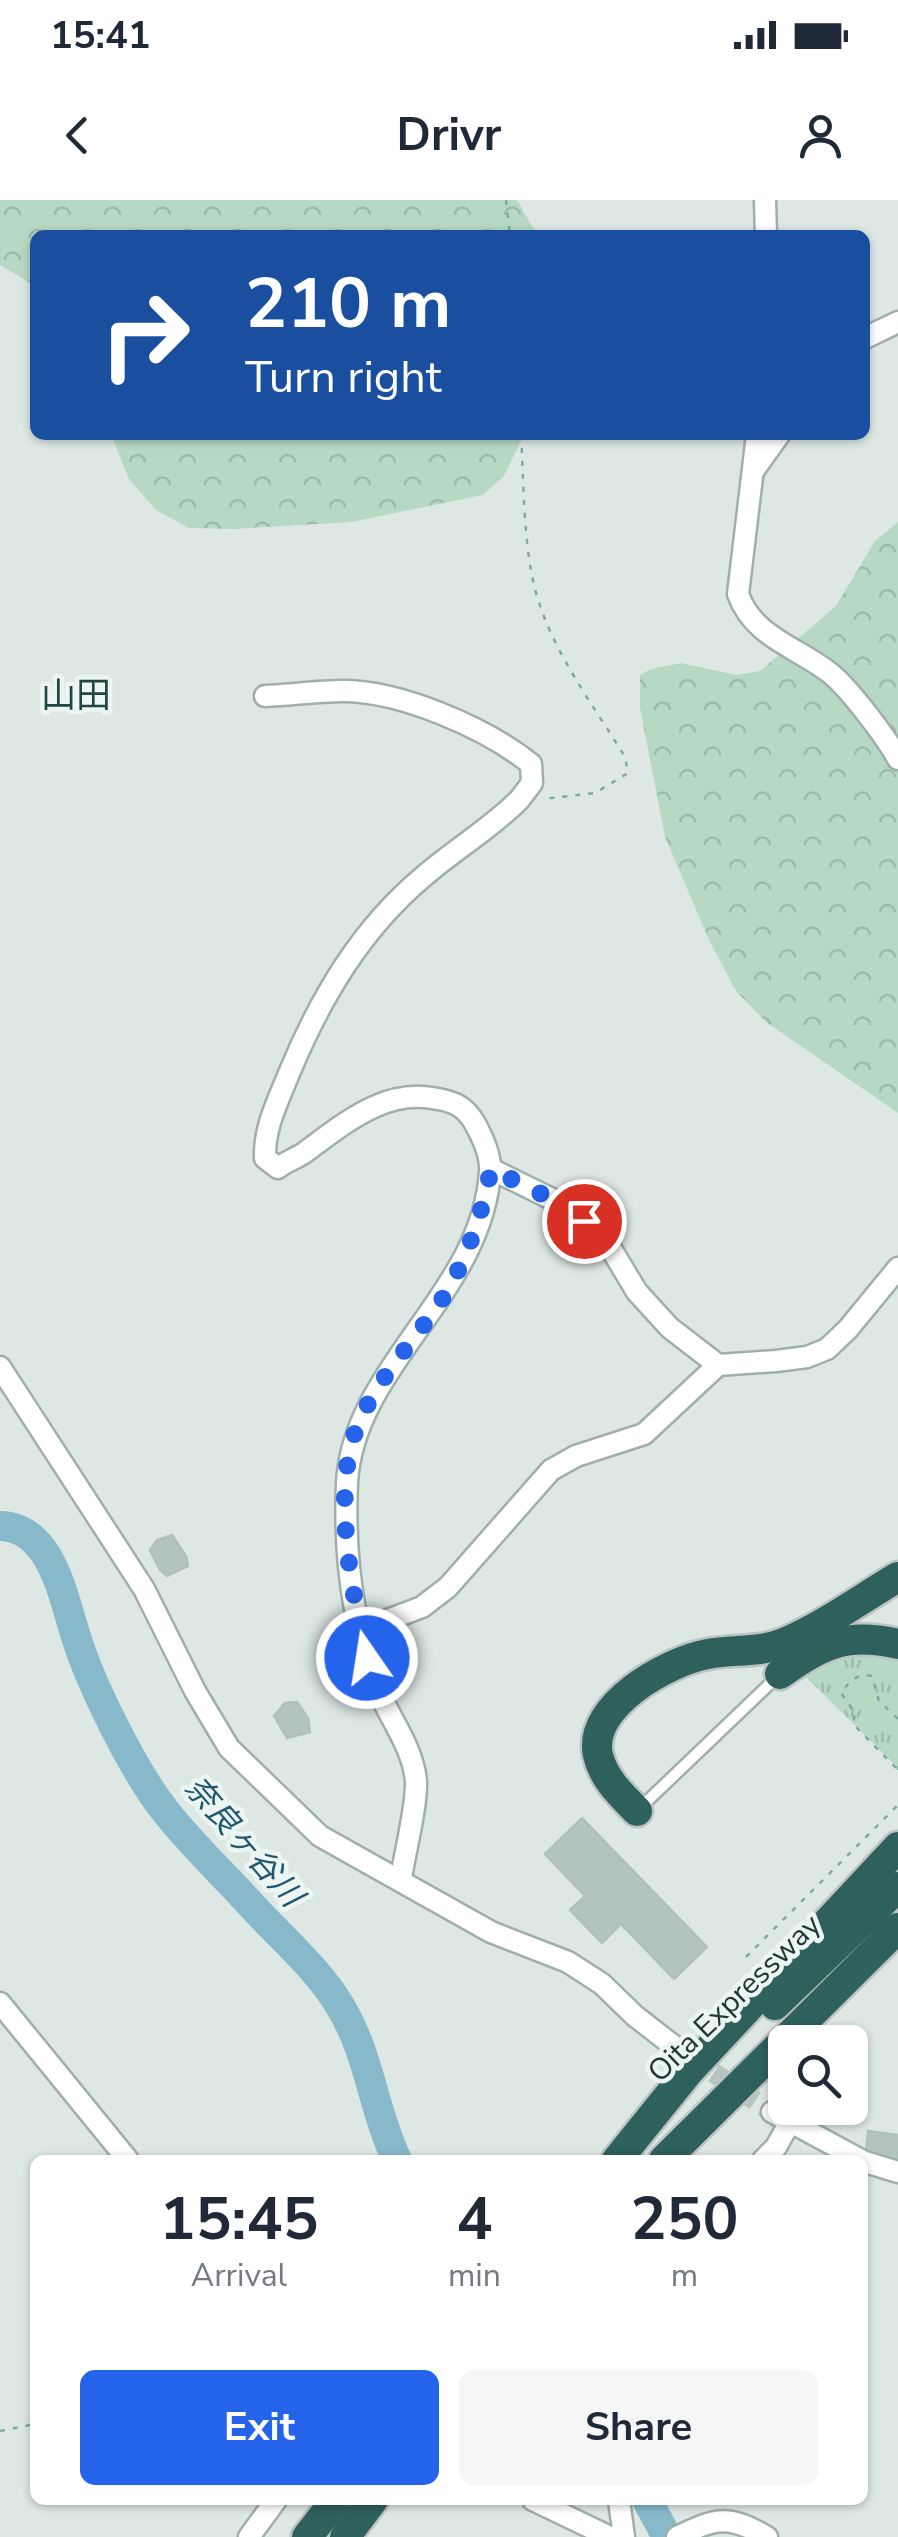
<!DOCTYPE html>
<html lang="en">
<head>
<meta charset="utf-8">
<style>
	:root { --surface:#fff; --page:#f6f6f7; --text:#1f2937; --muted:#747a83; --accent:#2563eb }
	body { margin:0; font-family:"Nunito Sans","Noto Sans JP",sans-serif; background:var(--page); color:var(--text); height:100vh; display:flex; flex-direction:column; font-size:38px; white-space:nowrap }
	* { box-sizing:border-box; margin:0 }
	p { font-size:32px; color:var(--muted) }
	.icon { flex:none; width:55px; height:55px; fill:none; stroke:currentColor; stroke-width:2; stroke-linecap:round; stroke-linejoin:round }
	.map { position:relative; flex:1; overflow:hidden }
	.side { position:absolute; left:30px; top:1955px; width:838px; height:350px; display:flex; flex-direction:column; background:var(--surface); border-radius:15px; box-shadow:0 2px 8px #0004 }
	.side>* { flex:none }
	.hud { position:absolute; left:30px; top:30px; width:840px; height:210px; border-radius:15px; box-shadow:0 2px 8px #0004; background:#1a4fa0; color:#fff; overflow:hidden }
	.controls { position:absolute; left:768px; top:1825px; display:grid; gap:20px }
	.controls a { display:grid; place-items:center; width:100px; height:100px; border-radius:15px; background:var(--surface); box-shadow:0 2px 8px #0004; font-size:50px }
	.pin { position:absolute; display:grid; place-items:center; width:85px; height:85px; color:#fff; margin:-42px; border:5px solid #fff; border-radius:50%; box-shadow:0 2px 10px #0007 }
	.me { position:absolute; width:110px; margin:-55px; rotate:347deg; stroke-linejoin:round; filter:drop-shadow(0 0 8px #0008) }
	.turn { display:flex; align-items:center; gap:35px; height:210px; padding:0 50px; font-size:45px }
	.turn .icon { width:130px; height:130px; stroke-width:2.5 }
	.turn b { display:block; font-size:70px; line-height:85px }
	.eta { display:flex; justify-content:space-evenly; align-items:center; height:170px; text-align:center }
	.eta b { font-size:60px; font-weight:700; line-height:70px }
	.cta { display:flex; gap:20px; margin-top:auto; padding:20px 50px }
	.cta a { flex:1; height:115px; border-radius:15px; background:var(--accent); color:#fff; font-size:40px; font-weight:700; line-height:115px; text-align:center }
	.cta a+a { background:var(--page); color:var(--text) }
	.status { display:flex; justify-content:space-between; align-items:center; height:70px; padding:0 50px; background:var(--surface); direction:ltr }
	.status svg { height:28px; fill:currentColor }
	header { display:flex; justify-content:space-between; align-items:center; height:130px; padding:0 50px; background:var(--surface); font-size:45px; font-weight:700 }
	.map>svg:first-child { display:block }
	.forest { fill:url(#forest-crowns) }
	.park { fill:url(#park-tufts) }
	.lines { fill:none; stroke-linecap:round; stroke-linejoin:round }
	.river { stroke:#87b9cb; stroke-width:30 }
	.building { fill:#b3c3be; stroke:#b0c1bc; stroke-width:2.5 }
	.street-tunnel { stroke:#b7c5c1; stroke-width:20; stroke-dasharray:20 10; stroke-linecap:butt }
	.lane-casing { stroke:#a1afac; stroke-width:15 }
	.street-casing { stroke:#a1afac; stroke-width:25 }
	.highway-casing { stroke:#bcc3c2; stroke-width:35 }
	.path { stroke:#7faaa2; stroke-width:2.5; stroke-dasharray:5 8; stroke-linecap:butt }
	.lane { stroke:#fff; stroke-width:10 }
	.street { stroke:#fff; stroke-width:20 }
	.highway { stroke:#2e615c; stroke-width:30 }
	.route { stroke:#2563eb; stroke-width:18; stroke-dasharray:0 32.4 }
	.labels { text-anchor:middle; stroke-width:9; stroke-linejoin:round; paint-order:stroke }
	.street-label { font-size:30px; fill:#203733; stroke:#edf5f2 }
	.water-label { font-size:32px; font-style:italic; fill:#1f586e; stroke:#edf5f2 }
	.quarter-label { font-size:35px; fill:#1e4742; stroke:#edf5f2 }
</style>
</head>
<body>
<div class="status"><b>15:41</b><svg viewBox="0 0 49 12"><path d="M0 12V9h3v3zM5 12V6h3v6zM10 12V3h3v9zM15 12V0h3v12zM26 1h20v11H26zM47 4h2v5h-2z"/></svg></div>
<header><svg class="icon" aria-label="back" viewBox="0 0 24 24"><path d="M15 5l-7 7 7 7"/></svg>Drivr<svg class="icon" aria-label="person" viewBox="0 0 24 24"><circle cx="12" cy="8" r="4"/><path d="M4 21q1-7 8-7t8 7"/></svg></header>
<div class="map">
<svg width="898" height="2337" viewBox="0 0 898 2337">
	<defs>
		<pattern id="forest-crowns" width="20" height="18" patternUnits="userSpaceOnUse" patternTransform="scale(2.5)"><rect width="20" height="18" fill="#b7d9c4"/><path d="M2 6a3 3 0 1 1 6 0M12 15a3 3 0 1 1 6 0" fill="none" stroke="#9dbba9"/></pattern>
		<pattern id="park-tufts" width="24" height="20" patternUnits="userSpaceOnUse" patternTransform="scale(2.5)"><rect width="24" height="20" fill="#b7d9c4"/><path d="M3 7l-1-3M5 7V3M7 7l1-3M15 17l-1-3M17 17v-4M19 17l1-3" fill="none" stroke="#9dbba9"/></pattern>
	</defs>
	<rect width="100%" height="100%" fill="#dde8e5"/>
	<!-- forest -->
	<g class="forest">
		<path d="M 0,0 L 517,0 L 537,35 L 35,35 L 35,86 L 0,65 Z"/>
		<path d="M 111,235 L 524,235 L 504,276 L 483,295 L 351,322 L 234,329 L 189,328 L 156,310 L 129,279 Z"/>
		<path d="M 898,322 L 898,913 L 766,822 L 736,791 L 709,740 L 665,637 L 640,508 L 640,475 L 651,469 L 681,463 L 736,475 L 760,471 L 836,406 L 875,341 Z"/>
	</g>
	<!-- park -->
	<path class="park" d="M 863,1449 L 898,1458 L 898,1568 L 801,1472 L 809,1463 Z"/>
	<g class="lines">
		<!-- river -->
		<g class="river">
			<path d="M 0,1326 C 50,1327 62,1392 74,1430 C 88,1480 134,1572 166,1612 C 193,1646 225,1676 254,1708 C 281,1737 314,1766 335,1798 C 370,1850 371,1905 397,1960"/>
			<path d="M 647,2300 L 667,2337"/>
		</g>
	</g>
	<!-- building -->
	<g class="building">
		<path d="M 172,1335 L 186,1356 L 188,1366 L 167,1376 L 160,1370 L 150,1350 L 157,1340 Z"/>
		<path d="M 297,1502 L 308,1518 L 310,1532 L 287,1538 L 274,1516 L 285,1503 Z"/>
		<path d="M 582,1618 L 707,1747 L 674,1779 L 621,1724 L 602,1743 L 570,1710 L 585,1696 L 545,1654 Z"/>
		<path d="M 868,1931 L 898,1935 L 898,1966 L 865,1962 Z"/>
	</g>
	<g class="lines">
		<!-- street-tunnel -->
		<path class="street-tunnel" d="M 689,1856 L 772,1912"/>
		<defs>
			<path id="lane" d="M 640,1608 L 779,1475"/>
			<g id="street">
				<path d="M 765,0 L 766,35"/>
				<path d="M 865,138 L 898,122"/>
				<path d="M 757,235 L 738,394 C 753,437 797,447 830,473 C 849,488 886,537 898,559"/>
				<path d="M 754,270 L 779,235"/>
				<path d="M 265,496 C 291,495 317,491 343,491 C 401,491 486,528 531,564 L 532,583 L 519,600 C 490,629 454,650 423,677 C 361,729 321,797 290,871 C 278,901 264,927 265,958 L 278,968 C 285,962 295,959 304,953 C 344,924 385,887 438,899 C 455,902 465,907 474,922 C 482,936 491,955 490,971 C 483,1093 353,1166 347,1283 C 344,1350 352,1420 375,1483 C 387,1515 413,1546 416,1581 C 417,1606 405,1652 401,1678"/>
				<path d="M 491,969 L 564,1005 L 604,1037 L 637,1092 L 670,1128 L 718,1165"/>
				<path d="M 0,1167 L 144,1389 L 195,1491 L 229,1548 L 320,1636 L 491,1732 L 568,1762 L 602,1784 L 635,1816 L 675,1847"/>
				<path d="M 361,1430 L 422,1407 L 448,1387 L 551,1270 L 576,1256 L 644,1234 L 718,1165 L 776,1161 L 807,1157 L 827,1149 L 848,1129 L 898,1068"/>
				<path d="M 0,1803 L 128,1960"/>
				<path d="M 772,1912 L 861,1960"/>
				<path d="M 763,1960 L 776,1947 L 790,1922"/>
				<path d="M 862,1961 L 898,1972"/>
				<path d="M 533,2300 L 610,2337"/>
				<path d="M 619,2300 L 624,2337"/>
				<path d="M 249,2337 L 276,2300"/>
				<path d="M 677,2337 C 716,2318 728,2314 767,2337"/>
			</g>
			<g id="highway">
				<path d="M 780,1474 C 821,1444 847,1432 898,1444"/>
				<path d="M 637,1611 C 621,1595 603,1578 598,1555 C 587,1506 668,1461 708,1454 C 733,1449 759,1453 784,1443 C 824,1426 861,1399 898,1377"/>
				<path d="M 775,1805 L 898,1687"/>
				<path d="M 617,1960 L 688,1872 L 898,1647"/>
				<path d="M 664,1960 L 898,1728"/>
				<path d="M 307,2337 L 336,2300"/>
				<path d="M 345,2337 L 373,2300"/>
			</g>
		</defs>
		<!-- lane casing -->
		<use href="#lane" class="lane-casing"/>
		<!-- street casing -->
		<use href="#street" class="street-casing"/>
		<!-- highway casing -->
		<use href="#highway" class="highway-casing"/>
		<!-- path -->
		<g class="path">
			<path d="M 506,0 L 510,35"/>
			<path d="M 521,235 C 524,284 523,349 537,396 C 554,454 594,506 625,557 L 628,573 L 595,593 L 542,599"/>
			<path d="M 898,1566 L 898,1570"/>
			<path d="M 896,1568 L 853,1524 L 855,1513 L 841,1493 C 849,1482 858,1472 872,1476 L 879,1501 L 898,1519"/>
			<path d="M 746,1757 L 898,1605"/>
			<path d="M 0,2231 L 35,2224"/>
		</g>
		<!-- lane -->
		<use href="#lane" class="lane"/>
		<!-- street -->
		<use href="#street" class="street"/>
		<!-- highway -->
		<use href="#highway" class="highway"/>
	</g>
	<g class="lines">
		<!-- route -->
		<path class="route" d="M 367,1458 C 353,1396 335,1309 351,1246 C 364,1193 409,1148 439,1104 C 466,1063 481,1017 491,969 L 564,1005 L 584,1021"/>
	</g>
	<g class="labels">
		<!-- street labels -->
		<g class="street-label">
			<text transform="translate(734 1798) rotate(-44)" y="10">Oita Expressway</text>
		</g>
		<!-- water labels -->
		<g class="water-label">
			<text transform="translate(244 1641) rotate(49)" y="11">奈良ヶ谷川</text>
		</g>
		<!-- quarter labels -->
		<g class="quarter-label">
			<text x="76" y="507">山田</text>
		</g>
	</g>
</svg>
<div class="controls">
<a><svg class="icon" aria-label="search" viewBox="0 0 24 24"><circle cx="10" cy="10" r="6"/><path d="M15 15l6 6"/></svg></a>
</div>
<div class="pin" style="left:584px;top:1021px;background:#d93025"><svg class="icon" aria-label="arrive" viewBox="0 0 24 24"><path d="M6 21V4h12l-3 4 3 4H6"/></svg></div>
<svg class="me" style="left:367px;top:1458px" viewBox="-20 -20 40 40"><circle r="17" fill="#2563eb" stroke="#fff" stroke-width="3"/><path d="M0-11L8 9 0 5-8 9z" fill="#fff"/></svg>
<div class="hud">
<div class="turn"><svg class="icon" aria-label="right" viewBox="0 0 24 24"><path d="M7 20v-9h11M14 6l5 5-5 5"/></svg><div><b>210 m</b>Turn right</div></div>
</div>
<section class="side">
<div class="eta">
<div><b>15:45</b><p>Arrival</p></div>
<div><b>4</b><p>min</p></div>
<div><b>250</b><p>m</p></div>
</div>
<div class="cta"><a>Exit</a><a>Share</a></div>
</section>
</div>
</body>
</html>
